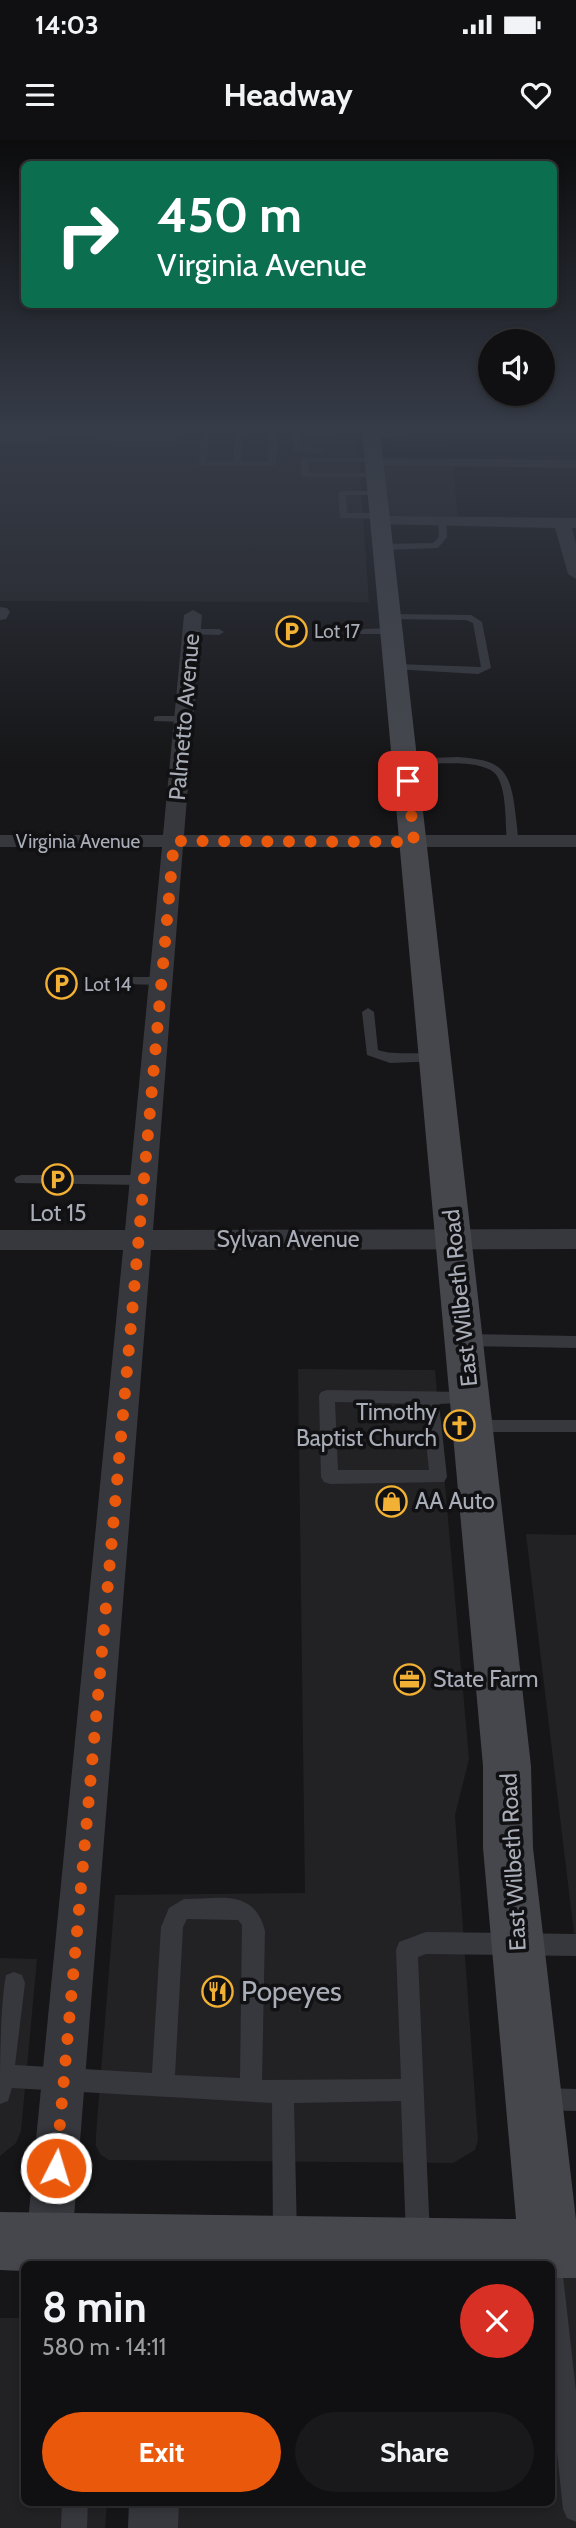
<!DOCTYPE html>
<html lang="en">
<head>
<meta charset="utf-8">
<style>
	:root { --surface:#101012; --page:#19191b; --text:#f1f3f6; --muted:#9c9d9f; --line:#303032; --accent:#ea580c }
	body { margin:0; font-family:Cabin,sans-serif; background:var(--page); color:var(--text); height:100vh; display:flex; flex-direction:column; font-size:26px; white-space:nowrap }
	* { box-sizing:border-box; margin:0 }
	p { font-size:23px; color:var(--muted) }
	.icon { flex:none; width:38px; height:38px; fill:none; stroke:currentColor; stroke-width:2; stroke-linecap:round; stroke-linejoin:round }
	.map { position:relative; flex:1; overflow:hidden }
	.details { position:absolute; left:21px; top:2121px; width:534px; height:245px; display:flex; flex-direction:column; background:var(--surface); border-radius:10px; box-shadow:0 4px 10px #0003,0 0 0 2px var(--line) }
	.details>* { flex:none }
	.guide { position:absolute; left:21px; top:21px; width:536px; height:147px; border-radius:10px; box-shadow:0 4px 10px #0003,0 0 0 2px var(--line); background:#0b6e4f; color:#fff; overflow:hidden }
	.tools { position:absolute; left:478px; top:189px; display:grid; gap:14px }
	.tools a { display:grid; place-items:center; width:77px; height:77px; border-radius:50%; background:var(--surface); box-shadow:0 4px 10px #0003,0 0 0 2px var(--line); font-size:35px }
	.pin { position:absolute; display:grid; place-items:center; width:60px; height:60px; color:#fff; margin:-30px; border-radius:14px; box-shadow:0 4px 10px #0006 }
	.me { position:absolute; width:77px; margin:-38px; rotate:5deg; stroke-linejoin:round; filter:drop-shadow(0 0 5px #0008) }
	.turn { display:flex; align-items:center; gap:24px; height:147px; padding:0 21px; font-size:32px }
	.turn .icon { width:91px; height:91px; stroke-width:2.5 }
	.turn b { display:block; font-size:49px; line-height:60px }
	.round { display:grid; place-items:center; flex:none; width:74px; height:74px; border-radius:37px; background:var(--page) }
	.headline { display:flex; align-items:center; justify-content:space-between; height:119px; padding:0 21px }
	h1 { font-size:42px; font-weight:800; line-height:52px }
	.primary-button { display:flex; gap:14px; margin-top:auto; padding:14px 21px }
	.primary-button a { flex:1; height:80px; border-radius:42px; background:var(--accent); color:#fff; font-size:28px; font-weight:800; line-height:80px; text-align:center }
	.primary-button a+a { background:var(--page); color:var(--text) }
	.status { display:flex; justify-content:space-between; align-items:center; height:49px; padding:0 35px; background:var(--surface); direction:ltr }
	.status svg { height:19px; fill:currentColor }
	header { display:flex; justify-content:space-between; align-items:center; height:91px; padding:0 21px; background:var(--surface); font-size:32px; font-weight:800 }
	.map>svg:first-child { display:block }
	.built { fill:#222225 }
	.lines { fill:none; stroke-linecap:round; stroke-linejoin:round }
	.lane { fill:#37383d; fill-rule:evenodd }
	.street { fill:#37383d; fill-rule:evenodd }
	.secondary { fill:#45474d; fill-rule:evenodd }
	.wall { fill:#323236 }
	.shaded-wall { fill:#212124 }
	.route { stroke:#ea580c; stroke-width:12; stroke-dasharray:0 21.6 }
	.labels { text-anchor:middle; stroke-width:7; stroke-linejoin:round; paint-order:stroke }
	.far-poi-label { font-size:19px; fill:#a8adb8; stroke:#111113; text-anchor:start }
	.far-street-label { font-size:19px; fill:#a8adb8; stroke:#111113 }
	.street-label { font-size:23px; fill:#a8adb8; stroke:#111113 }
	.poi-label { font-size:23px; fill:#a8adb8; stroke:#111113; text-anchor:start }
	.near-poi-label { font-size:28px; fill:#a8adb8; stroke:#111113; text-anchor:start }
</style>
</head>
<body>
<div class="status"><b>14:03</b><svg viewBox="0 0 49 12"><path d="M0 12V9h3v3zM5 12V6h3v6zM10 12V3h3v9zM15 12V0h3v12zM26 1h20v11H26zM47 4h2v5h-2z"/></svg></div>
<header><svg class="icon" aria-label="menu" viewBox="0 0 24 24"><path d="M4 6h16M4 12h16M4 18h16"/></svg>Headway<svg class="icon" aria-label="heart" viewBox="0 0 24 24"><path d="M12 20l-8-8c-3-5 5-10 8-4 3-6 11-1 8 4z"/></svg></header>
<div class="map">
<svg width="576" height="2388" viewBox="0 0 576 2388">
	<rect width="100%" height="100%" fill="#161618"/>
	<!-- built -->
	<g class="built">
		<path d="M 0,291 L 357,291 L 369,462 L 0,461 Z"/>
		<path d="M 391,291 L 444,291 L 446,306 L 393,305 Z"/>
		<path d="M 374,322 L 453,323 L 458,382 L 381,381 Z"/>
		<path d="M 298,1229 L 435,1230 L 469,1619 L 455,1675 L 478,2000 L 475,2010 L 453,2023 L 109,2020 L 101,2015 L 96,2006 L 96,1995 L 115,1755 L 305,1753 Z"/>
		<path d="M 526,1394 L 576,1395 L 576,1810 Z"/>
		<path d="M 0,1818 L 37,1819 L 21,1991 L 16,2003 L 0,2016 Z"/>
		<path d="M 161,2103 L 576,2110 L 576,2388 L 153,2388 L 154,2363 L 551,2362 L 551,2124 L 161,2124 Z"/>
		<path d="M 0,2178 L 24,2178 L 24,2362 L 107,2363 L 105,2388 L 0,2388 Z"/>
	</g>
	<g class="lines">
		<!-- lane -->
		<g class="lane">
			<path d="M 202,291 L 210,291 L 206,321 L 233,321 L 235,291 L 243,291 L 241,321 L 268,322 L 270,291 L 278,291 L 276,324 L 272,326 L 199,325 Z"/>
			<path d="M 401,291 L 409,291 L 410,295 L 406,297 L 371,297 L 367,295 Z"/>
			<path d="M 293,292 L 293,291 L 343,292 L 339,294 L 301,294 L 301,307 L 324,309 L 321,313 L 294,311 Z"/>
			<path d="M 0,299 L 49,299 L 53,301 L 49,303 L 0,303 Z"/>
			<path d="M 305,318 L 374,318 L 377,322 L 309,322 L 309,333 L 375,333 L 379,335 L 375,337 L 305,337 L 301,335 L 301,320 Z"/>
			<path d="M 342,351 L 380,351 L 377,355 L 346,355 L 347,373 L 380,373 L 384,376 L 380,379 L 340,378 L 338,353 Z"/>
			<path d="M 442,378 L 446,381 L 447,397 L 438,408 L 383,410 L 379,407 L 383,404 L 433,403 L 439,397 L 438,381 Z"/>
			<path d="M 391,474 L 471,475 L 482,482 L 491,528 L 478,534 L 393,529 L 391,527 L 396,524 L 481,527 L 473,483 L 466,480 L 388,479 L 388,475 Z"/>
			<path d="M 192,489 L 219,489 L 224,492 L 219,495 L 189,494 L 189,490 Z"/>
			<path d="M 364,489 L 392,488 L 397,491 L 392,494 L 361,494 L 359,492 Z"/>
			<path d="M 158,576 L 184,576 L 189,579 L 184,582 L 154,581 L 154,577 Z"/>
			<path d="M 458,617 C 500,620 510,628 515,670 C 516,681 519,694 517,703 L 507,701 C 505,682 507,652 497,636 C 485,617 426,625 406,625 L 401,622 L 406,619 Z"/>
			<path d="M 127,837 L 161,837 L 167,841 L 161,845 L 123,844 L 121,841 Z"/>
			<path d="M 368,868 L 374,872 L 378,910 C 397,917 432,909 443,918 L 441,921 L 390,923 L 367,915 L 362,872 Z"/>
			<path d="M 21,1035 L 143,1035 L 150,1040 L 143,1045 L 16,1043 L 14,1040 L 16,1037 Z"/>
			<path d="M 464,1194 L 576,1196 L 576,1208 L 464,1206 L 456,1200 Z"/>
			<path d="M 327,1250 L 470,1252 L 476,1254 L 478,1258 L 476,1262 L 439,1264 L 447,1337 L 444,1342 L 330,1344 L 324,1342 L 321,1337 L 319,1256 L 321,1252 ZM 335,1262 L 422,1264 L 429,1330 L 338,1330 Z"/>
			<path d="M 473,1280 L 576,1280 L 576,1292 L 473,1292 L 467,1291 L 465,1286 L 467,1281 Z"/>
			<path d="M 184,1759 C 220,1759 254,1748 265,1791 L 262,1940 L 401,1939 L 396,1810 L 399,1802 L 426,1792 L 576,1794 L 576,1816 L 426,1814 L 418,1817 L 430,2098 L 426,2106 L 418,2110 L 410,2106 L 406,2098 L 401,1961 L 294,1963 L 297,2096 L 293,2104 L 285,2108 L 277,2104 L 273,2096 L 272,1963 L 12,1948 L 8,1961 L 0,1964 C 0,1929 0,1866 6,1835 L 14,1832 L 22,1835 L 25,1843 L 15,1925 L 152,1933 L 161,1787 L 169,1768 ZM 187,1779 L 238,1780 L 242,1785 L 240,1938 L 175,1935 L 183,1787 Z"/>
			<path d="M 543,1948 L 576,1949 L 576,1971 L 543,1970 L 535,1967 L 532,1959 L 535,1951 Z"/>
			<path d="M 549,2124 L 551,2124 L 560,2127 L 563,2136 L 576,2251 L 576,2382 L 567,2378 L 563,2369 L 551,2256 Z"/>
			<path d="M 62,2362 L 88,2362 L 87,2388 L 61,2388 Z"/>
		</g>
		<!-- street -->
		<g class="street">
			<path d="M 374,318 L 576,320 L 576,328 L 369,325 L 367,322 L 369,319 Z"/>
			<path d="M 381,376 L 576,378 L 576,388 L 572,388 L 576,404 L 576,439 L 568,434 L 555,388 L 375,384 L 373,381 L 375,378 Z"/>
			<path d="M 0,467 L 7,468 L 10,472 L 6,479 L 0,480 Z"/>
			<path d="M 193,470 L 202,475 L 184,695 L 576,695 L 576,707 L 183,707 L 153,1090 L 576,1089 L 576,1109 L 151,1110 L 72,2102 L 65,2118 L 49,2124 L 33,2118 L 26,2102 L 123,1110 L 0,1110 L 0,1090 L 125,1090 L 162,707 L 0,707 L 0,695 L 163,695 L 184,475 Z"/>
			<path d="M 129,2362 L 179,2362 L 178,2388 L 128,2388 Z"/>
		</g>
		<!-- secondary -->
		<path class="secondary" d="M 362,291 L 380,291 L 531,1626 L 533,1708 L 576,2080 L 576,2138 L 551,2138 L 551,2124 L 24,2124 L 24,2131 L 0,2130 L 0,2072 L 516,2079 L 483,1708 L 483,1626 Z"/>
	</g>
	<!-- wall -->
	<path class="wall" d="M 0,291 L 180,291 L 179,305 L 116,306 L 116,303 L 96,303 L 96,298 L 0,298 Z"/>
	<!-- shaded-wall -->
	<path class="shaded-wall" d="M 178,291 L 180,291 L 179,305 Z"/>
	<!-- sky -->
	<linearGradient id="sky" x2="0" y2="1"><stop stop-color="#0c0c0d"/><stop offset="0.46" stop-color="#363c48"/><stop offset="1" stop-color="#363c48" stop-opacity="0"/></linearGradient>
	<rect width="576" height="626" fill="url(#sky)"/>
	<g class="lines">
		<!-- route -->
		<path class="route" d="M 56,2028 L 174,701 L 414,702 L 408,641"/>
	</g>
	<!-- icons -->
	<defs>
		<symbol id="parking-ring" viewBox="-11 -11 22 22"><circle r="9.5" fill="#111113" stroke="#f2b134" stroke-width="1.5"/><path d="M-3.5-5.5H1a3.5 3.5 0 0 1 0 7H-1V5.5H-3.5ZM-1-3.4V-.6H.8a1.4 1.4 0 0 0 0-2.8Z" fill="#f2b134"/></symbol>
		<symbol id="church-ring" viewBox="-11 -11 22 22"><circle r="9.5" fill="#111113" stroke="#f2b134" stroke-width="1.5"/><path d="M-1.2-6h2.4v3.5h3.3v2.4h-3.3V6h-2.4V-.1h-3.3v-2.4h3.3Z" fill="#f2b134"/></symbol>
		<symbol id="shop-ring" viewBox="-11 -11 22 22"><circle r="9.5" fill="#111113" stroke="#f2b134" stroke-width="1.5"/><path d="M-5-2.5h2.3a2.7 3.5 0 0 1 5.4 0H5L5.5 6h-11ZM-1.5-2.5h3a1.5 2.3 0 0 0-3 0Z" fill="#f2b134"/></symbol>
		<symbol id="office-ring" viewBox="-11 -11 22 22"><circle r="9.5" fill="#111113" stroke="#f2b134" stroke-width="1.5"/><path d="M-6-3h4V-5.5h4V-3h4V5H-6ZM-1-4.5V-3h2v-1.5ZM-6 0V1H6V0Z" fill="#f2b134"/></symbol>
		<symbol id="restaurant-ring" viewBox="-11 -11 22 22"><circle r="9.5" fill="#111113" stroke="#f2b134" stroke-width="1.5"/><path d="M-5-6h1v4h1v-4h1v4h1v-4h1v5L-1.5 .5V6h-2V.5L-5-1ZM5-6V6H3V1.5H1.5Q1.5-4 5-6Z" fill="#f2b134"/></symbol>
	</defs>
	<g fill-rule="evenodd">
		<use href="#parking-ring" x="274" y="474" width="35" height="35"/>
		<use href="#parking-ring" x="44" y="826" width="35" height="35"/>
		<use href="#parking-ring" x="40" y="1022" width="35" height="35"/>
		<use href="#church-ring" x="442" y="1268" width="35" height="35"/>
		<use href="#shop-ring" x="374" y="1344" width="35" height="35"/>
		<use href="#office-ring" x="392" y="1522" width="35" height="35"/>
		<use href="#restaurant-ring" x="200" y="1834" width="35" height="35"/>
	</g>
	<g class="labels">
		<!-- far-poi labels -->
		<g class="far-poi-label">
			<text x="314" y="498">Lot 17</text>
			<text x="84" y="851">Lot 14</text>
		</g>
		<!-- far-street labels -->
		<g class="far-street-label">
			<text x="78" y="708">Virginia Avenue</text>
		</g>
		<!-- street labels -->
		<g class="street-label">
			<text transform="translate(184 577) rotate(-85)" y="8">Palmetto Avenue</text>
			<text x="288" y="1107">Sylvan Avenue</text>
			<text transform="translate(460 1158) rotate(-96)" y="8">East Wilbeth Road</text>
			<text transform="translate(513 1722) rotate(-93)" y="8">East Wilbeth Road</text>
		</g>
		<!-- poi labels -->
		<g class="poi-label">
			<text x="58" y="1081" text-anchor="middle">Lot 15</text>
			<text x="437" y="1280" text-anchor="end">Timothy<tspan x="437" dy="26">Baptist Church</tspan></text>
			<text x="415" y="1369">AA Auto</text>
			<text x="433" y="1547">State Farm</text>
		</g>
		<!-- near-poi labels -->
		<g class="near-poi-label">
			<text x="241" y="1861">Popeyes</text>
		</g>
	</g>
</svg>
<div class="tools">
<a><svg class="icon" aria-label="sound" viewBox="0 0 24 24"><path d="M4 9h4l5-4v14l-5-4H4zM17 9q2 3 0 6"/></svg></a>
</div>
<div class="pin" style="left:408px;top:641px;background:#d93025"><svg class="icon" aria-label="arrive" viewBox="0 0 24 24"><path d="M6 21V4h12l-3 4 3 4H6"/></svg></div>
<svg class="me" style="left:56px;top:2028px" viewBox="-20 -20 40 40"><circle r="17" fill="#ea580c" stroke="#fff" stroke-width="3"/><path d="M0-11L8 9 0 5-8 9z" fill="#fff"/></svg>
<div class="guide">
<div class="turn"><svg class="icon" aria-label="right" viewBox="0 0 24 24"><path d="M7 20v-9h11M14 6l5 5-5 5"/></svg><div><b>450 m</b>Virginia Avenue</div></div>
</div>
<section class="details">
<div class="headline"><div><h1>8 min</h1><p>580 m · 14:11</p></div><a class="round" style="background:#d93025;color:#fff"><svg class="icon" aria-label="close" viewBox="0 0 24 24"><path d="M6 6l12 12M18 6L6 18"/></svg></a></div>
<div class="primary-button"><a>Exit</a><a>Share</a></div>
</section>
</div>
</body>
</html>
